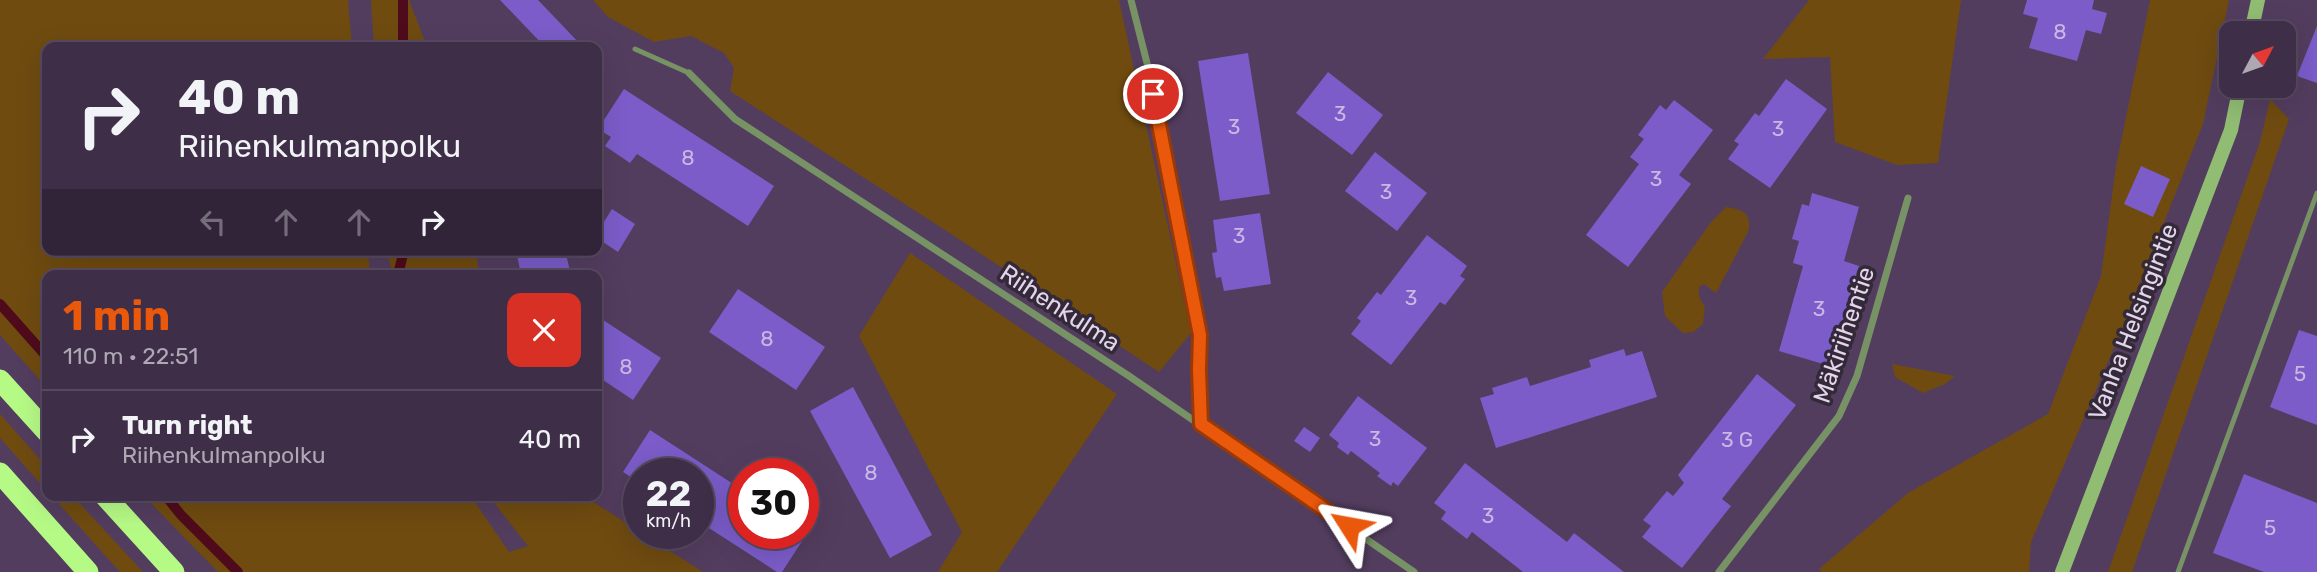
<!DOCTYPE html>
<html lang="en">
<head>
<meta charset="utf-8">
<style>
	:root { --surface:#3e2e47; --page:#45364e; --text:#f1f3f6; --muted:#ada8b4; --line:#574a60; --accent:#ea580c }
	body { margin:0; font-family:Rubik,sans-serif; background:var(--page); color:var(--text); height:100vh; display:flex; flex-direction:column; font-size:26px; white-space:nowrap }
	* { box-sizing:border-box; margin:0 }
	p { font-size:23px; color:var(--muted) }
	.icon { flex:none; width:38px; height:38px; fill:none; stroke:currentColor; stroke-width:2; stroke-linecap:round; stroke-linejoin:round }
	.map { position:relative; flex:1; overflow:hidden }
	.panel { position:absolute; left:42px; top:270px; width:560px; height:231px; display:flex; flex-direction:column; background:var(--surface); border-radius:14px; box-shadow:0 7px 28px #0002,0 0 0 2px var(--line) }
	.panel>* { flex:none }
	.hud { position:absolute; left:42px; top:42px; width:560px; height:214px; border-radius:14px; box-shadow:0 7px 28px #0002,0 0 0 2px var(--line); background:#3e2e47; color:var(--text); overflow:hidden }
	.needle { width:46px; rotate:49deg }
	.tools { position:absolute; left:2219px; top:21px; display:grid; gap:14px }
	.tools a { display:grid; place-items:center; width:77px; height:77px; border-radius:14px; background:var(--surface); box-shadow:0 7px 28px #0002,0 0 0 2px var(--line); font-size:35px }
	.speed { position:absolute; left:623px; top:458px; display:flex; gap:14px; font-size:35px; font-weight:700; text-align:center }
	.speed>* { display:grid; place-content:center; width:91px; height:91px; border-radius:50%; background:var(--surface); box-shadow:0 7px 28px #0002,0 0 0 2px var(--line); line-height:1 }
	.speed small { font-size:18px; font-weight:400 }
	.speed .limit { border:10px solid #d22; background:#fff; color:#111 }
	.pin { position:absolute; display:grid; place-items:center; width:60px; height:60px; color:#fff; margin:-30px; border:4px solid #fff; border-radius:50%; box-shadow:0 2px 7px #0007 }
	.me { position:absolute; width:77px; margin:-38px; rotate:304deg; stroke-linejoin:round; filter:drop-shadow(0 0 5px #0008) }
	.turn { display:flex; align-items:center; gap:24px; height:147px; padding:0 21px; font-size:32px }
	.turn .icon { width:91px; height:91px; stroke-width:2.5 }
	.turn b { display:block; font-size:49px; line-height:60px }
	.lanes { display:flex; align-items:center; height:66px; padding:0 21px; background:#0003; justify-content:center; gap:35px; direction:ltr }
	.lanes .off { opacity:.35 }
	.round { display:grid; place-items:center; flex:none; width:74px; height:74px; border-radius:14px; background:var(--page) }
	.overview { display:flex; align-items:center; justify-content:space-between; height:119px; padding:0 21px }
	h1 { font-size:42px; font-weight:700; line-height:52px; color:var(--accent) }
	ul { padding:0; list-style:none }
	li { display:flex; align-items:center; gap:21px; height:98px; padding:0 21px; border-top:2px solid var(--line) }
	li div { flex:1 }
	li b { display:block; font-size:26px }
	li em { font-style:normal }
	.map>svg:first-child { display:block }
	.green { fill:#6f4b10 }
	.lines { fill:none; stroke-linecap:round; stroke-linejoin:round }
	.stream { stroke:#4f0b1b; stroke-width:10 }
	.building { fill:#7b5cc9 }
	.lane { stroke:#779365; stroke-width:5 }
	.street { stroke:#779365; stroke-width:7 }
	.secondary { stroke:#91bd73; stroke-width:14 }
	.highway { stroke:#b6fa86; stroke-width:21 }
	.route-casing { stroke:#983908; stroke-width:18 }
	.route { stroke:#ea580c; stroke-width:12 }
	.labels { text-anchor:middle; stroke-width:7; stroke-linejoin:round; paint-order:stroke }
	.number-label { font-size:21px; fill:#c9b8e2 }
	.street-label { font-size:24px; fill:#e3d6eb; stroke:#332938 }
</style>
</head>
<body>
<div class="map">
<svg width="2317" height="572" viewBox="0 0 2317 572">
	<rect width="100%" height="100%" fill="#533d5f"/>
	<!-- green -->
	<g class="green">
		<path d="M 0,0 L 348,0 L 352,47 L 47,47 L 47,250 L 368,250 L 370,275 L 47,275 L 47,388 L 0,335 Z"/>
		<path d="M 371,0 L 409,0 L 427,47 L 374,47 Z"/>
		<path d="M 593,0 L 1119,0 L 1191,333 L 1159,372 L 948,232 L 730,91 L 734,68 L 724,53 L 691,36 L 654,42 L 608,17 Z"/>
		<path d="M 1809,0 L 1961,0 L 1938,163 L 1897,165 L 1835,142 L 1830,57 L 1763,59 Z"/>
		<path d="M 2150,0 L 2229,0 L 2203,124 L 2119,336 L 2031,542 L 2029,572 L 1822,572 L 1819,569 L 1908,493 L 2048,414 L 2101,276 L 2116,166 Z"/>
		<path d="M 2270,99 L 2289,119 L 2132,572 L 2108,572 L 2260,142 Z"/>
		<path d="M 1726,207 C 1742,209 1753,214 1748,232 L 1716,293 L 1704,284 L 1700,286 C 1696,294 1701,300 1705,307 L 1703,324 L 1693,332 L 1683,333 L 1665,316 L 1662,292 L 1711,222 Z"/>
		<path d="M 388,250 L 475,250 L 480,275 L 394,275 L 389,261 Z"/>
		<path d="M 910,253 L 1117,394 L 997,572 L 938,572 L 962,532 L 859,336 Z"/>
		<path d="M 1892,364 L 1955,376 L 1945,384 L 1923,393 L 1895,377 Z"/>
		<path d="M 0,414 L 47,467 L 47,491 L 0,438 Z"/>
		<path d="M 51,495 L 72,495 L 143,572 L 120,572 Z"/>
		<path d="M 143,495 L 470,495 L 509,552 L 528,546 L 488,495 L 582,495 L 639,531 L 639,534 L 643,534 L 703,572 L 218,572 Z"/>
	</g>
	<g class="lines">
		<!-- stream -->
		<g class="stream">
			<path d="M 403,0 L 403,47"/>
			<path d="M 398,275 L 404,250"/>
			<path d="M 0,304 L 47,357"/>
			<path d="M 165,495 L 181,515 L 238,572"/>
		</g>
	</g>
	<!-- building -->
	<g class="building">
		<path d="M 500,0 L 538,0 L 583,47 L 545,47 Z"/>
		<path d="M 2027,0 L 2094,0 L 2092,9 L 2107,13 L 2101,34 L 2086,30 L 2077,61 L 2029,48 L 2038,18 L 2023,14 Z"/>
		<path d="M 2317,26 L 2317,83 L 2297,76 Z"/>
		<path d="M 1248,53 L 1270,194 L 1220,201 L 1198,61 Z"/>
		<path d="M 1328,72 L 1383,115 L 1352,155 L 1296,113 Z"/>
		<path d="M 1786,79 L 1827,109 L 1770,188 L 1728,159 L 1739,144 L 1734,141 L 1755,113 L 1759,116 Z"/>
		<path d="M 624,89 L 774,186 L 748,226 L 637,154 L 630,163 L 605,146 L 611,137 L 598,129 Z"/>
		<path d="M 1674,100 L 1713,130 L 1679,175 L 1691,184 L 1628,267 L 1586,235 L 1639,164 L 1630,157 L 1644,139 L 1638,135 L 1660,105 L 1666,110 Z"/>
		<path d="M 1375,152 L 1427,193 L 1397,231 L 1345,191 Z"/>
		<path d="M 2141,166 L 2170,179 L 2153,217 L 2124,204 Z"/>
		<path d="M 1812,193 L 1859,207 L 1844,261 L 1859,266 L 1830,366 L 1779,351 L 1803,266 L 1793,263 L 1799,241 L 1792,239 L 1802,204 L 1809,206 Z"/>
		<path d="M 612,209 L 635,224 L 618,252 L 597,238 L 597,233 Z"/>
		<path d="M 1260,213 L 1271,284 L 1224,291 L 1221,277 L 1216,278 L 1212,253 L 1217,252 L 1213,220 Z"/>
		<path d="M 1427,235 L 1467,266 L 1460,276 L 1465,279 L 1445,305 L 1440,302 L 1391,365 L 1351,334 L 1361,321 L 1357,318 L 1377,292 L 1381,295 Z"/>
		<path d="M 516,250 L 565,250 L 571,275 L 521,275 Z"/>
		<path d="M 738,289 L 825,347 L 796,390 L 709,332 Z"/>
		<path d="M 597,316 L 661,358 L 633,400 L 597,376 Z"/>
		<path d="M 2299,330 L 2317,336 L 2317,425 L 2270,407 Z"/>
		<path d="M 1624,349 L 1626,356 L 1642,351 L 1657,397 L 1496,448 L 1480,398 L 1494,394 L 1492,388 L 1527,377 L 1530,386 L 1591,367 L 1589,360 Z"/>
		<path d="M 1757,374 L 1796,405 L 1722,499 L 1731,506 L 1682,568 L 1642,537 L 1651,526 L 1643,520 L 1667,491 L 1673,496 L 1684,483 L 1678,475 Z"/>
		<path d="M 853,387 L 932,535 L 890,558 L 810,411 Z"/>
		<path d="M 1358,396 L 1427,448 L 1398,486 L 1393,482 L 1391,486 L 1377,476 L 1380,473 L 1351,451 L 1348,455 L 1337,447 L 1339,443 L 1329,435 Z"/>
		<path d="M 1304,427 L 1320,438 L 1310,452 L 1294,441 Z"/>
		<path d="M 650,430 L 744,491 L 744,534 L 803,534 L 803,529 L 808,532 L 782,572 L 777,572 L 698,521 L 698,474 L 639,474 L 639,482 L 623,472 Z"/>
		<path d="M 1465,463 L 1567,542 L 1574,533 L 1624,572 L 1523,572 L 1472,532 L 1467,539 L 1441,519 L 1446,512 L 1434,503 Z"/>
		<path d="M 2244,474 L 2317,503 L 2317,572 L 2264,572 L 2213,553 Z"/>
	</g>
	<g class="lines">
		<!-- lane -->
		<g class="lane">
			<path d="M 635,49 L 689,73"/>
			<path d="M 2178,572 L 2317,193"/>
		</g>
		<!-- street -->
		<g class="street">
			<path d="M 1131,0 L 1148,67 L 1200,335 L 1199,370 L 1201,424"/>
			<path d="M 689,73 L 735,119 L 1129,376 L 1414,572"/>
			<path d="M 1719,572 L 1839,416 L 1857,376 L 1908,198"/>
		</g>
		<!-- secondary -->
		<g class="secondary">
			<path d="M 2251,33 L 2258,0"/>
			<path d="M 2062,572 L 2231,130 L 2240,86"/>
		</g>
		<!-- highway -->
		<g class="highway">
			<path d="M 0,380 L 47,432"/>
			<path d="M 0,473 L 88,572"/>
			<path d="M 104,495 L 174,572"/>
		</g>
	</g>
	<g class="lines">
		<defs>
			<path id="route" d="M 1153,94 L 1200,335 L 1199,370 L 1201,424 L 1349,526"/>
		</defs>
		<!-- route casing -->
		<use href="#route" class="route-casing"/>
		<!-- route -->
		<use href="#route" class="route"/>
	</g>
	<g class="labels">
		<!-- number labels -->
		<g class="number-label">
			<text x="2060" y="39">8</text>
			<text x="1340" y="121">3</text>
			<text x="1234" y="134">3</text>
			<text x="1778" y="136">3</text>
			<text x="688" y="165">8</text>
			<text x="1656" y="186">3</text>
			<text x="1386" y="199">3</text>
			<text x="1239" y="243">3</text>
			<text x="1411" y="305">3</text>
			<text x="1819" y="316">3</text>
			<text x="767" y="346">8</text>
			<text x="626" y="374">8</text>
			<text x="2300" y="381">5</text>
			<text x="1375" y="446">3</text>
			<text x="1737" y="447">3 G</text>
			<text x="871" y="480">8</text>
			<text x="1488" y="523">3</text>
			<text x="2270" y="535">5</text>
		</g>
		<!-- street labels -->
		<g class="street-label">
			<text transform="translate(1060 308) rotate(33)" y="8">Riihenkulma</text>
			<text transform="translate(2133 322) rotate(-69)" y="8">Vanha Helsingintie</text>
			<text transform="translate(1844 335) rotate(-71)" y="8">Mäkiriihentie</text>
		</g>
	</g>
</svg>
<div class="tools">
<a><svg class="needle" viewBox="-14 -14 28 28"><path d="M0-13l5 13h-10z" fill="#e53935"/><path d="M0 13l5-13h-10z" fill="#ada8b4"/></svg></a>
</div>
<div class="speed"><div>22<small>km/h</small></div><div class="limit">30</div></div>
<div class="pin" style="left:1153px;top:94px;background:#d93025"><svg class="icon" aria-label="arrive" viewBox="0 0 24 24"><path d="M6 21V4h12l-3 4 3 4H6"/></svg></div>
<svg class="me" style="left:1349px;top:526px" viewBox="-20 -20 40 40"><path d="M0-17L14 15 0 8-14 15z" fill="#ea580c" stroke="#fff" stroke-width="4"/></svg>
<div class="hud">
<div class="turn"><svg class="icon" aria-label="right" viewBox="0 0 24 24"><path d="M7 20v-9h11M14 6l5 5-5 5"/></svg><div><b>40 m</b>Riihenkulmanpolku</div></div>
<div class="lanes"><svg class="icon off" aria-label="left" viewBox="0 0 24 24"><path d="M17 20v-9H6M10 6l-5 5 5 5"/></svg><svg class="icon off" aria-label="ahead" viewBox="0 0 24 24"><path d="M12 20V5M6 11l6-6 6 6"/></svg><svg class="icon off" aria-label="ahead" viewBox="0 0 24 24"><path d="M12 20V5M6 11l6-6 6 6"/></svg><svg class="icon" aria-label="right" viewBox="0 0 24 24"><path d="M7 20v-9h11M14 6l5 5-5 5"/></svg></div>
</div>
<section class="panel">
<div class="overview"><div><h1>1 min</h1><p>110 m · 22:51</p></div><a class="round" style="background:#d93025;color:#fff"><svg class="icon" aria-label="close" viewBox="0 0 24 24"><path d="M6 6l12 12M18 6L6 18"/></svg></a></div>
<ul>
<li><svg class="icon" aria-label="right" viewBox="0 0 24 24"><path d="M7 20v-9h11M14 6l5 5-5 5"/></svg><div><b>Turn right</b><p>Riihenkulmanpolku</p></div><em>40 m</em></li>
</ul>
</section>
</div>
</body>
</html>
